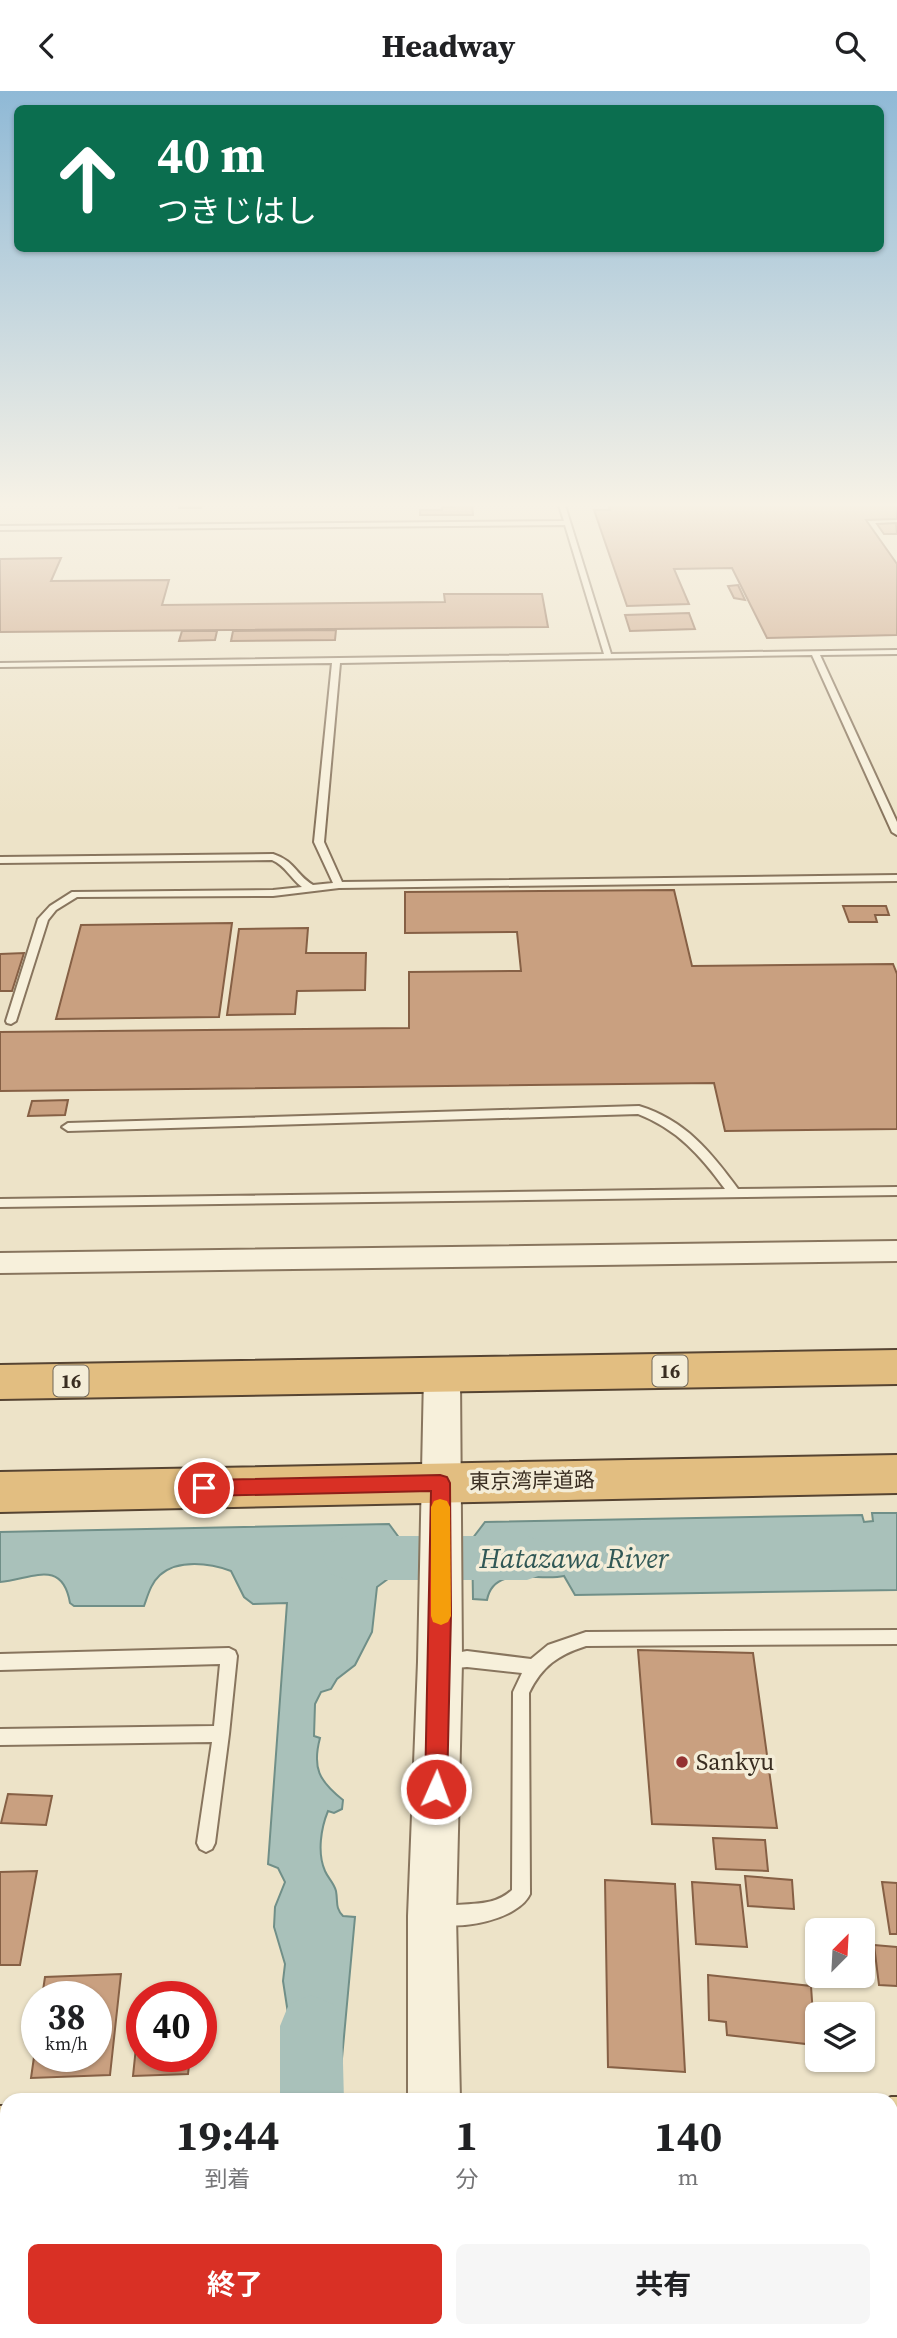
<!DOCTYPE html>
<html lang="ja">
<head>
<meta charset="utf-8">
<style>
	:root { --surface:#fff; --page:#f6f6f6; --text:#202124; --muted:#757577; --accent:#d93025 }
	body { margin:0; font-family:"Source Serif 4","Noto Sans JP",serif; background:var(--page); color:var(--text); height:100vh; display:flex; flex-direction:column; font-size:26px; white-space:nowrap }
	* { box-sizing:border-box; margin:0 }
	p { font-size:23px; color:var(--muted) }
	.icon { flex:none; width:38px; height:38px; fill:none; stroke:currentColor; stroke-width:2; stroke-linecap:round; stroke-linejoin:round }
	.map { position:relative; flex:1; overflow:hidden }
	.sheet { position:absolute; left:0px; top:2002px; width:898px; height:245px; display:flex; flex-direction:column; background:var(--surface); border-radius:21px 21px 0 0; box-shadow:0 2px 5px #0004 }
	.sheet>* { flex:none }
	.top-card { position:absolute; left:14px; top:14px; width:870px; height:147px; border-radius:10px; box-shadow:0 2px 5px #0004; background:#0b6e4f; color:#fff; overflow:hidden }
	.needle { width:46px; rotate:24deg }
	.tools { position:absolute; left:805px; top:1827px; display:grid; gap:14px }
	.tools a { display:grid; place-items:center; width:70px; height:70px; border-radius:10px; background:var(--surface); box-shadow:0 2px 5px #0004; font-size:35px }
	.speed { position:absolute; left:21px; top:1890px; display:flex; gap:14px; font-size:35px; font-weight:700; text-align:center }
	.speed>* { display:grid; place-content:center; width:91px; height:91px; border-radius:50%; background:var(--surface); box-shadow:0 2px 5px #0004; line-height:1 }
	.speed small { font-size:18px; font-weight:400 }
	.speed .limit { border:10px solid #d22; background:#fff; color:#111 }
	.pin { position:absolute; display:grid; place-items:center; width:60px; height:60px; color:#fff; margin:-30px; border:4px solid #fff; border-radius:50%; box-shadow:0 2px 7px #0007 }
	.me { position:absolute; width:77px; margin:-38px; rotate:2deg; stroke-linejoin:round; filter:drop-shadow(0 0 5px #0008) }
	.turn { display:flex; align-items:center; gap:24px; height:147px; padding:0 28px; font-size:32px }
	.turn .icon { width:91px; height:91px; stroke-width:2.5 }
	.turn b { display:block; font-size:49px; line-height:60px }
	.eta { display:flex; justify-content:space-evenly; align-items:center; height:119px; text-align:center }
	.eta b { font-size:42px; font-weight:700; line-height:49px }
	.primary-button { display:flex; gap:14px; margin-top:auto; padding:14px 28px }
	.primary-button a { flex:1; height:80px; border-radius:10px; background:var(--accent); color:#fff; font-size:28px; font-weight:700; line-height:80px; text-align:center }
	.primary-button a+a { background:var(--page); color:var(--text) }
	header { display:flex; justify-content:space-between; align-items:center; height:91px; padding:0 28px; background:var(--surface); font-size:32px; font-weight:700 }
	.map>svg:first-child { display:block }
	.water { fill:#a9c1ba; stroke:#708f88; stroke-width:2 }
	.lines { fill:none; stroke-linecap:round; stroke-linejoin:round }
	.river { fill:#a9c1ba; fill-rule:evenodd }
	.building { fill:#c9a080; stroke:#866045; stroke-width:2 }
	.service-casing { stroke:#88755e; stroke-width:4 }
	.minor-casing { stroke:#88755e; stroke-width:4 }
	.tertiary-casing { stroke:#88755e; stroke-width:4 }
	.primary-casing { stroke:#564432; stroke-width:4 }
	.trunk-casing { stroke:#564432; stroke-width:4 }
	.service { fill:#f7f0db; fill-rule:evenodd }
	.minor { fill:#f7f0db; fill-rule:evenodd }
	.tertiary { fill:#f7f0db; fill-rule:evenodd }
	.primary { fill:#edd7a3; fill-rule:evenodd }
	.trunk { fill:#e2be81; fill-rule:evenodd }
	.route { fill:#d93025; stroke:#8d1f18; stroke-width:2 }
	.slow { fill:#f59e0b }
	.poi-dot { fill:#943231; stroke:#f4edd8; stroke-width:2.5 }
	.labels { text-anchor:middle; stroke-width:7; stroke-linejoin:round; paint-order:stroke }
	.shield { fill:#f4edd8; stroke:#716758; stroke-width:2 }
	.shield-label { font-size:19px; font-weight:bold; fill:#392d21 }
	.street-label { font-size:21px; fill:#392d21; stroke:#f4edd8 }
	.near-poi-label { font-size:24px; fill:#392d21; stroke:#f4edd8; text-anchor:start }
	.near-water-label { font-size:28px; font-style:italic; fill:#315856; stroke:#f4edd8 }
</style>
</head>
<body>
<header><svg class="icon" aria-label="back" viewBox="0 0 24 24"><path d="M15 5l-7 7 7 7"/></svg>Headway<svg class="icon" aria-label="search" viewBox="0 0 24 24"><circle cx="10" cy="10" r="6"/><path d="M15 15l6 6"/></svg></header>
<div class="map">
<svg width="897" height="2247" viewBox="0 0 897 2247">
	<rect width="100%" height="100%" fill="#ede3c8"/>
	<!-- water -->
	<g class="water">
		<path d="M 872,1422 L 897,1422 L 897,1499 L 575,1504 L 564,1485 C 538,1491 494,1473 487,1509 L 473,1508 L 472,1448 L 485,1431 L 862,1424 L 864,1431 L 873,1430 Z"/>
		<path d="M 389,1433 L 403,1452 L 403,1484 L 392,1485 L 377,1496 L 372,1541 L 355,1574 L 337,1588 L 331,1598 L 321,1601 L 315,1613 L 314,1645 L 320,1647 C 312,1677 319,1690 343,1709 L 342,1718 L 334,1722 L 328,1720 C 321,1737 317,1762 325,1780 C 328,1787 334,1792 336,1800 C 338,1811 335,1817 343,1825 L 355,1826 L 340,1989 L 284,1992 L 291,1942 L 283,1890 L 285,1873 L 274,1836 L 275,1816 L 285,1791 L 278,1777 L 268,1773 L 287,1512 L 253,1513 L 244,1506 L 231,1480 C 210,1472 178,1468 160,1484 C 151,1492 148,1504 144,1515 L 74,1515 L 70,1512 C 62,1466 30,1489 0,1491 L 0,1441 Z"/>
	</g>
	<g class="lines">
		<!-- river -->
		<g class="river">
			<path d="M 348,1445 L 527,1445 L 544,1451 L 552,1467 L 544,1483 L 527,1489 L 348,1489 L 331,1483 L 323,1467 L 331,1451 Z"/>
			<path d="M 311,1904 L 333,1913 L 342,1935 L 344,2009 L 280,2009 L 280,1935 L 289,1913 Z"/>
			<rect x="282" y="2240" width="70" height="7"/>
		</g>
	</g>
	<!-- building -->
	<g class="building">
		<path d="M 181,411 L 202,411 L 201,417 L 179,417 Z"/>
		<path d="M 607,411 L 897,411 L 897,428 L 866,429 L 897,473 L 897,544 L 767,547 L 732,477 L 674,478 L 689,513 L 627,515 L 594,419 L 610,419 Z"/>
		<path d="M 454,413 L 472,413 L 473,424 L 420,424 L 420,419 L 442,419 L 442,416 L 454,416 Z"/>
		<path d="M 896,432 L 897,443 L 884,443 L 877,433 Z"/>
		<path d="M 61,467 L 51,490 L 169,489 L 162,514 L 445,511 L 444,503 L 542,503 L 548,536 L 0,541 L 0,468 Z"/>
		<path d="M 738,494 L 745,509 L 734,507 L 728,495 Z"/>
		<path d="M 689,522 L 695,538 L 630,540 L 625,524 Z"/>
		<path d="M 336,539 L 335,549 L 231,550 L 233,540 Z"/>
		<path d="M 182,540 L 217,540 L 215,549 L 179,550 Z"/>
		<path d="M 674,799 L 692,875 L 893,873 L 897,883 L 897,1038 L 725,1040 L 714,992 L 0,1000 L 0,941 L 409,937 L 409,881 L 521,880 L 517,841 L 405,842 L 405,801 Z"/>
		<path d="M 843,815 L 886,815 L 889,824 L 875,824 L 877,831 L 849,831 Z"/>
		<path d="M 232,832 L 219,926 L 56,928 L 81,834 Z"/>
		<path d="M 308,837 L 306,862 L 366,862 L 365,899 L 297,900 L 295,923 L 227,924 L 239,838 Z"/>
		<path d="M 24,862 L 12,900 L 0,900 L 0,863 Z"/>
		<path d="M 68,1009 L 65,1024 L 28,1025 L 32,1010 Z"/>
		<path d="M 638,1559 L 753,1562 L 777,1737 L 652,1733 Z"/>
		<path d="M 8,1703 L 52,1705 L 46,1734 L 1,1732 Z"/>
		<path d="M 713,1747 L 765,1749 L 768,1780 L 716,1778 Z"/>
		<path d="M 37,1780 L 20,1874 L 0,1874 L 0,1781 Z"/>
		<path d="M 745,1785 L 792,1789 L 794,1818 L 748,1815 Z"/>
		<path d="M 605,1789 L 675,1793 L 685,1981 L 608,1976 Z"/>
		<path d="M 692,1791 L 740,1794 L 747,1856 L 696,1853 Z"/>
		<path d="M 882,1791 L 897,1792 L 897,1843 L 890,1843 Z"/>
		<path d="M 874,1854 L 897,1856 L 897,1895 L 879,1894 Z"/>
		<path d="M 121,1883 L 110,1984 L 31,1987 L 37,1945 L 37,1965 L 96,1965 L 96,1906 L 42,1906 L 45,1886 Z"/>
		<path d="M 708,1884 L 811,1895 L 815,1954 L 727,1944 L 726,1931 L 709,1929 Z"/>
		<path d="M 140,1918 L 142,1965 L 190,1965 L 188,1983 L 133,1985 Z"/>
		<rect x="0" y="2086" width="7" height="31"/>
		<path d="M 891,2129 L 897,2131 L 897,2208 L 891,2205 Z"/>
		<path d="M 249,2240 L 253,2240 L 253,2247 L 217,2247 Z"/>
	</g>
	<g class="lines">
		<defs>
			<g id="service">
				<path d="M 558,411 L 564,411 L 611,563 L 897,559 L 897,563 L 820,564 L 897,731 L 897,744 L 892,741 L 812,564 L 340,572 L 324,751 L 342,791 L 897,784 L 897,790 L 339,797 L 273,805 L 77,806 L 56,819 L 48,829 L 16,930 L 11,933 L 7,932 L 6,930 L 38,828 L 50,815 L 72,801 L 273,799 L 302,796 C 290,787 286,775 272,769 L 0,772 L 0,766 L 273,763 C 295,770 295,783 313,794 L 333,792 L 314,751 L 332,572 L 0,576 L 0,572 L 604,563 L 565,434 L 0,439 L 0,435 L 564,430 Z"/>
				<path d="M 639,1015 C 685,1029 711,1061 738,1098 L 897,1096 L 897,1104 L 0,1116 L 0,1108 L 725,1098 C 701,1065 677,1038 638,1023 L 68,1040 L 62,1036 L 68,1032 Z"/>
				<path d="M 897,1539 L 897,1553 L 586,1555 C 558,1564 542,1575 529,1602 L 530,1803 C 519,1828 458,1841 435,1831 L 432,1825 L 435,1819 C 461,1808 489,1820 512,1799 L 513,1601 L 522,1582 L 467,1576 L 445,1578 L 439,1575 L 437,1570 L 439,1565 L 467,1560 L 531,1568 L 548,1554 L 586,1541 Z"/>
				<path d="M 229,1557 L 235,1560 L 237,1565 L 229,1643 L 215,1752 L 212,1758 L 206,1761 L 200,1758 L 197,1752 L 212,1651 L 0,1654 L 0,1638 L 214,1635 L 220,1573 L 0,1579 L 0,1563 Z"/>
				<path d="M 137,2240 L 159,2240 L 158,2247 L 136,2247 Z"/>
			</g>
			<path id="minor" d="M 897,1150 L 897,1170 L 0,1182 L 0,1162 Z"/>
			<g id="tertiary">
				<path d="M 442,1270 L 455,1274 L 460,1285 L 462,1571 L 456,1825 L 460,2009 L 408,2009 L 408,1825 L 418,1571 L 424,1285 L 429,1274 Z"/>
				<rect x="398" y="2240" width="58" height="7"/>
			</g>
			<g id="primary">
				<path d="M 891,2006 L 897,2006 L 897,2068 L 891,2068 L 891,2009 L 884,2009 Z"/>
				<rect x="0" y="2015" width="7" height="62"/>
			</g>
			<g id="trunk">
				<path d="M 897,1259 L 897,1293 L 0,1308 L 0,1274 Z"/>
				<path d="M 897,1364 L 897,1402 L 0,1421 L 0,1381 Z"/>
			</g>
		</defs>
		<!-- service casing -->
		<use href="#service" class="service-casing"/>
		<!-- minor casing -->
		<use href="#minor" class="minor-casing"/>
		<!-- tertiary casing -->
		<use href="#tertiary" class="tertiary-casing"/>
		<!-- primary casing -->
		<use href="#primary" class="primary-casing"/>
		<!-- trunk casing -->
		<use href="#trunk" class="trunk-casing"/>
		<!-- service -->
		<use href="#service" class="service"/>
		<!-- minor -->
		<use href="#minor" class="minor"/>
		<!-- tertiary -->
		<use href="#tertiary" class="tertiary"/>
		<!-- primary -->
		<use href="#primary" class="primary"/>
		<!-- trunk -->
		<use href="#trunk" class="trunk"/>
	</g>
	<!-- sky -->
	<linearGradient id="sky" x2="0" y2="1"><stop stop-color="#8fb9d6"/><stop offset="0.57" stop-color="#f7f2e6"/><stop offset="1" stop-color="#f7f2e6" stop-opacity="0"/></linearGradient>
	<rect width="897" height="726" fill="url(#sky)"/>
	<!-- route -->
	<path class="route" d="M 440,1384 L 447,1386 L 450,1392 L 451,1523 L 447,1698 L 444,1706 L 436,1709 L 428,1706 L 425,1698 L 431,1400 L 204,1405 L 198,1403 L 195,1397 L 198,1391 L 204,1389 Z"/>
	<!-- slow -->
	<path class="slow" d="M 440,1408 L 447,1410 L 450,1416 L 451,1525 L 448,1531 L 441,1534 L 433,1531 L 431,1525 L 431,1416 L 434,1410 Z"/>
	<!-- markers -->
	<circle class="poi-dot" cx="682" cy="1671" r="7"/>
	<g class="labels">
		<!-- shield labels -->
		<g class="shield">
			<rect x="652.5" y="1264.5" width="35" height="31" rx="5"/>
			<rect x="53.5" y="1274.5" width="35" height="31" rx="5"/>
		</g>
		<g class="shield-label">
			<text x="670" y="1287">16</text>
			<text x="71" y="1297">16</text>
		</g>
		<!-- street labels -->
		<g class="street-label">
			<text transform="translate(532 1390) rotate(-1)" y="7">東京湾岸道路</text>
		</g>
		<!-- near-poi labels -->
		<g class="near-poi-label">
			<text x="696" y="1679">Sankyu</text>
		</g>
		<!-- near-water labels -->
		<g class="near-water-label">
			<text x="574" y="1477">Hatazawa River</text>
		</g>
	</g>
</svg>
<div class="tools">
<a><svg class="needle" viewBox="-14 -14 28 28"><path d="M0-13l5 13h-10z" fill="#e53935"/><path d="M0 13l5-13h-10z" fill="#757577"/></svg></a>
<a><svg class="icon" aria-label="layers" viewBox="0 0 24 24"><path d="M12 4l9 5-9 5-9-5zM3 14l9 5 9-5"/></svg></a>
</div>
<div class="speed"><div>38<small>km/h</small></div><div class="limit">40</div></div>
<div class="pin" style="left:204px;top:1397px;background:#d93025"><svg class="icon" aria-label="arrive" viewBox="0 0 24 24"><path d="M6 21V4h12l-3 4 3 4H6"/></svg></div>
<svg class="me" style="left:436px;top:1698px" viewBox="-20 -20 40 40"><circle r="17" fill="#d93025" stroke="#fff" stroke-width="3"/><path d="M0-11L8 9 0 5-8 9z" fill="#fff"/></svg>
<div class="top-card">
<div class="turn"><svg class="icon" aria-label="ahead" viewBox="0 0 24 24"><path d="M12 20V5M6 11l6-6 6 6"/></svg><div><b>40 m</b>つきじはし</div></div>
</div>
<section class="sheet">
<div class="eta">
<div><b>19:44</b><p>到着</p></div>
<div><b>1</b><p>分</p></div>
<div><b>140</b><p>m</p></div>
</div>
<div class="primary-button"><a>終了</a><a>共有</a></div>
</section>
</div>
</body>
</html>
